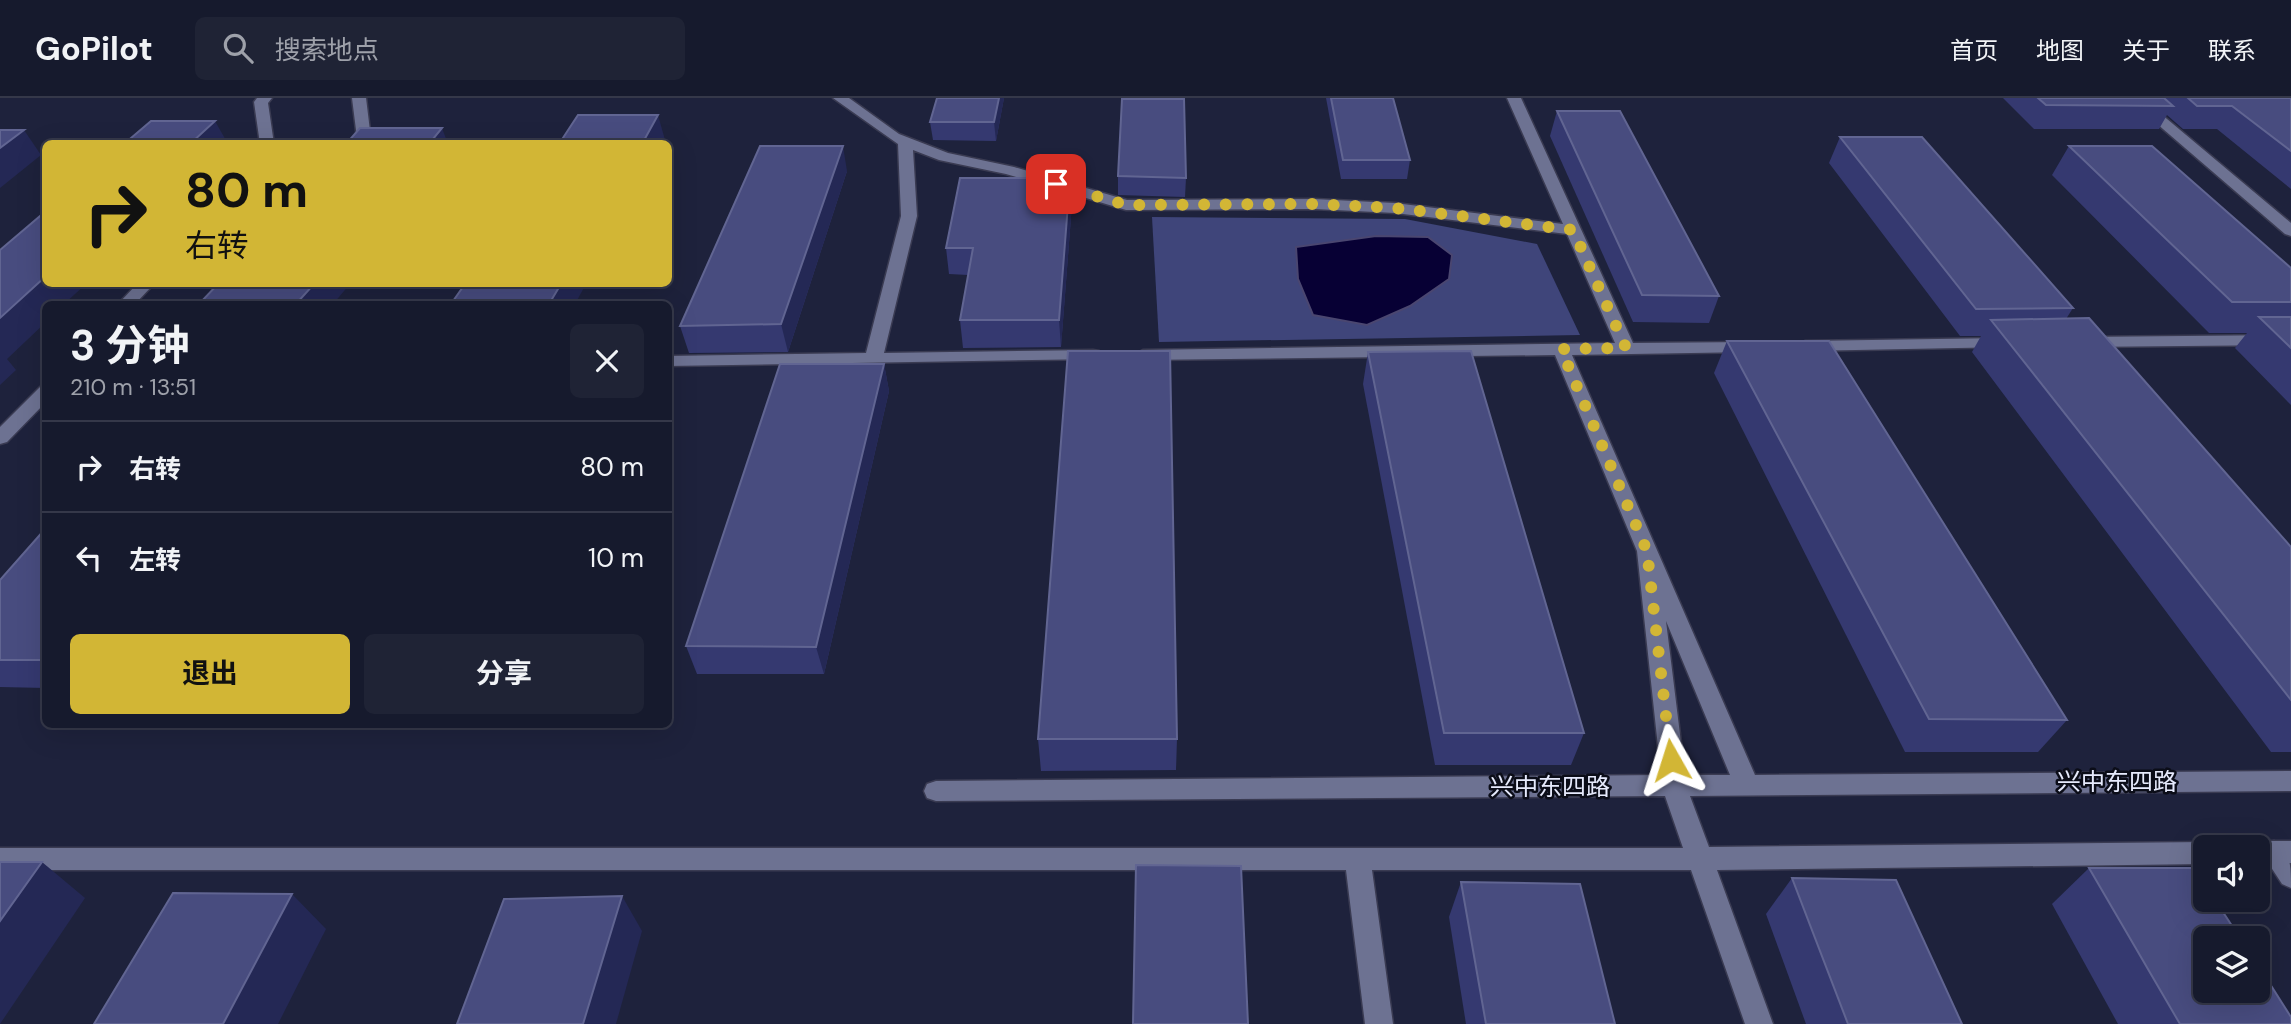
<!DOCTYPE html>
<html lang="zh">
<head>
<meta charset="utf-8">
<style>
	:root { --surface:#161a2d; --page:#1f2335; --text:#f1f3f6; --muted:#9ea1aa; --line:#353849; --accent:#d2b635 }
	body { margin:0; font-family:"DM Sans","Noto Sans SC",sans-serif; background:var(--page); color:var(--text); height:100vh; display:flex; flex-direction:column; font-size:26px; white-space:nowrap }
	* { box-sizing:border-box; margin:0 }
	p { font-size:23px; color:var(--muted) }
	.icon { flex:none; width:38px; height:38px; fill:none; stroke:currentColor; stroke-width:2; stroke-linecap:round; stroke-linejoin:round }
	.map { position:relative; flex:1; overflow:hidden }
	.drawer { position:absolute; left:42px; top:203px; width:630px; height:427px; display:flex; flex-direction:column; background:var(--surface); border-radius:10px; box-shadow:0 7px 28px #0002,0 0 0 2px var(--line) }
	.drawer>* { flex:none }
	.hud { position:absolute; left:42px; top:42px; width:630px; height:147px; border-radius:10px; box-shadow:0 7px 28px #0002,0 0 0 2px var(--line); background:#d2b635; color:#111; overflow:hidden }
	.controls { position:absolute; left:2193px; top:737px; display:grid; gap:14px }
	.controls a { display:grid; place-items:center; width:77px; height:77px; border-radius:10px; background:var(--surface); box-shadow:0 7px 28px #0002,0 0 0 2px var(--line); font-size:35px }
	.pin { position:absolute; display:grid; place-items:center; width:60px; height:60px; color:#fff; margin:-30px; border-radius:14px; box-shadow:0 4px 10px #0006 }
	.me { position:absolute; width:77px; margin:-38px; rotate:354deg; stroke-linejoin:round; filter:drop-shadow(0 0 5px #0008) }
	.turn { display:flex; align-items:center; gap:24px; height:147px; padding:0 28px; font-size:32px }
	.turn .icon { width:91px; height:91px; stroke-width:2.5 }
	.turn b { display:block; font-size:49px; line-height:60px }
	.round { display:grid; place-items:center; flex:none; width:74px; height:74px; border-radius:10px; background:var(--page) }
	.headline { display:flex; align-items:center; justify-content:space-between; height:119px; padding:0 28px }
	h1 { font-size:42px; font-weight:700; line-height:52px }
	.cta { display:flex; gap:14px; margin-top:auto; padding:14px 28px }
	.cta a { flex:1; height:80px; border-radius:10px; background:var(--accent); color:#111; font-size:28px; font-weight:700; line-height:80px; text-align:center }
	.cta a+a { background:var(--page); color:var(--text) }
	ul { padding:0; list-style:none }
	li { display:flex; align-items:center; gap:21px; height:91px; padding:0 28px; border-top:2px solid var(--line) }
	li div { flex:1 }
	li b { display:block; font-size:26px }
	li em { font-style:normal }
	header { display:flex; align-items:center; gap:42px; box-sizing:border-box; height:98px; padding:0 35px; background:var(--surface); border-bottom:2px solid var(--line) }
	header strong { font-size:33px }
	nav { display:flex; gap:38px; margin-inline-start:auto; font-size:24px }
	.search { width:490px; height:63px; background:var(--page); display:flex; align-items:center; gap:18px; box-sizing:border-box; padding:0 24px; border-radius:10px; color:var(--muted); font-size:26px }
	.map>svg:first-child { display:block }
	.green { fill:#3f457a }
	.water { fill:#070034; stroke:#4a4670; stroke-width:2 }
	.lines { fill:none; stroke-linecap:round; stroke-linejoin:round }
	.service-casing { stroke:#3a3b52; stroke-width:3 }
	.minor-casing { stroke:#3a3b52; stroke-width:3 }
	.service { fill:#6d7292; fill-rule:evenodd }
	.minor { fill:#6d7292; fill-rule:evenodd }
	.wall { fill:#353970 }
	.shaded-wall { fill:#242855 }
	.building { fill:#484c7f; stroke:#616592; stroke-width:2 }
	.route { stroke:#d2b635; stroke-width:12; stroke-dasharray:0 21.6 }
	.labels { text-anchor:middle; stroke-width:5; stroke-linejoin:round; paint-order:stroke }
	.street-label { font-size:24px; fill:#e6eafc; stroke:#0b0d18 }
</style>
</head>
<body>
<header>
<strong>GoPilot</strong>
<div class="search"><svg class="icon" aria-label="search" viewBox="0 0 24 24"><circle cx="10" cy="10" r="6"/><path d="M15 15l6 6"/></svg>搜索地点</div>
<nav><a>首页</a><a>地图</a><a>关于</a><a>联系</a></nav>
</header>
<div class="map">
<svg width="2291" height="926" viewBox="0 0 2291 926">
	<rect width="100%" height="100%" fill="#1e223c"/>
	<!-- green -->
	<path class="green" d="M 1152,119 L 1405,121 L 1537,146 L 1580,237 L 1159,244 Z"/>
	<!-- water -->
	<path class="water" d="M 1376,138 L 1428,139 L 1452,157 L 1449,181 L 1410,208 L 1367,227 L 1313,217 L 1298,181 L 1296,149 Z"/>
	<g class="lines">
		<defs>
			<path id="service" d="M 2274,743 C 2291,750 2291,770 2291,790 L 2282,786 L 2261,754 L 2265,746 Z"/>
			<g id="minor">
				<path d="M 257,0 L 272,0 L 268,5 L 274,46 L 260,46 L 254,4 Z"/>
				<path d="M 352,0 L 366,0 L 371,41 L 368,46 L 352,46 L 357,40 Z"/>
				<path d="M 833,0 L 849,0 L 899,36 L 948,55 L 1014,69 L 1127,102 L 1314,101 L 1395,105 L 1563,126 L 1507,0 L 1521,0 L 1633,245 L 1751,244 L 1760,249 L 1751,254 L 1572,257 L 1755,677 L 2291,673 L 2291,693 L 1690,698 L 1709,749 L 2205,744 L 2215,749 L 2205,749 L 2205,766 L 1717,772 L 1773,926 L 1745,926 L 1691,772 L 1372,772 L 1393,926 L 1365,926 L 1346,772 L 0,772 L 0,750 L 1683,750 L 1665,698 L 936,703 L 927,700 L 924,693 L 927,686 L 936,683 L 1661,677 L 1637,453 L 1555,257 L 1143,262 L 1134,257 L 1143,252 L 1615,245 L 1567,136 L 1395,115 L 1314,111 L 1126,112 L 1006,76 L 939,62 L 913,52 L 917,118 L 884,255 L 1093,252 L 1099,253 L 1102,257 L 1099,261 L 668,268 L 668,258 L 866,255 L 901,118 L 898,46 ZM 1666,523 L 1730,677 L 1685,677 Z"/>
				<path d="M 2127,0 L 2142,0 L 2291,125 L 2291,138 L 2285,136 Z"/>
				<path d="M 137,186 L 154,186 L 135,206 L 118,206 Z"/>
				<path d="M 2291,237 L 2291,247 L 2081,249 L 2072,244 L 2081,239 Z"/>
				<path d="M 2003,240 L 2012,245 L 2009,249 L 1805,253 L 1796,248 L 1805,243 Z"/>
				<path d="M 46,287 L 46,304 L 7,344 L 0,346 L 0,329 L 40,289 Z"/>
				<path d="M 2258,743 L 2291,743 L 2291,765 L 2258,765 L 2258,749 L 2248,749 Z"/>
			</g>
		</defs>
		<!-- service casing -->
		<use href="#service" class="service-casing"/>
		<!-- minor casing -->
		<use href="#minor" class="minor-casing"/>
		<!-- service -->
		<use href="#service" class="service"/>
		<!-- minor -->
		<use href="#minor" class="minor"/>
	</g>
	<!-- wall -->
	<g class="wall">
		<path d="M 937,0 L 1004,0 L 996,43 L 933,42 L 930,24 Z"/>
		<path d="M 1326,0 L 1393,0 L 1410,62 L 1407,81 L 1341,81 Z"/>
		<path d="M 2003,0 L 2290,0 L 2291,1 L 2291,91 L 2217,31 L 2183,31 L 2167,17 L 2159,31 L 2034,31 Z"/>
		<path d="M 1557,13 L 1719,198 L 1709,225 L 1633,224 L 1550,38 Z"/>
		<path d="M 1840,39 L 2073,210 L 2066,221 L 2291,449 L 2291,654 L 2271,654 L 1972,254 L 1981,238 L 1960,238 L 1829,65 Z"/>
		<path d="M 2069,48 L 2291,170 L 2291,307 L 2235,250 L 2247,235 L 2209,235 L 2052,77 Z"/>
		<path d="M 847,73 L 788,254 L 689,255 L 680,228 Z"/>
		<path d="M 1118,78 L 1186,80 L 1185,99 L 1118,97 Z"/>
		<path d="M 1072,106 L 1061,249 L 963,250 L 960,222 L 968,177 L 949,176 L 946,150 Z"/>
		<path d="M 1727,243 L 2067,622 L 2038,654 L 1905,654 L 1714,275 Z"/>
		<path d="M 1368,254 L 1584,635 L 1571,667 L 1435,667 L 1363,286 Z"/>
		<path d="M 884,266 L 889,293 L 824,576 L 697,576 L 686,548 Z"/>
		<path d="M 46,430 L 46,590 L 0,589 L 0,482 Z"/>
		<path d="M 1038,641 L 1177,641 L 1176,672 L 1041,673 Z"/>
		<path d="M 2089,770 L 2291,926 L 2118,926 L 2052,806 Z"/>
		<path d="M 1792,780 L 1962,926 L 1806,926 L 1766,816 Z"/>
		<path d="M 1461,784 L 1615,926 L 1466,926 L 1449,819 Z"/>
	</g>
	<!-- shaded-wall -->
	<g class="shaded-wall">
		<path d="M 999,0 L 1004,0 L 996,43 L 994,24 Z"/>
		<path d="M 658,17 L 665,42 L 664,46 L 642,46 Z"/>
		<path d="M 215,23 L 228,46 L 190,46 Z"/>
		<path d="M 442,30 L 448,46 L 429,46 Z"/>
		<path d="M 24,32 L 41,57 L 0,90 L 0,50 Z"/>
		<path d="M 843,48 L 847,73 L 788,254 L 781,226 Z"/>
		<path d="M 1070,80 L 1072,106 L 1061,249 L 1059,222 Z"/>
		<path d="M 46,178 L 46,186 L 86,186 L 64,206 L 46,206 L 46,224 L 7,261 L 16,272 L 0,287 L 0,220 Z"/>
		<path d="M 314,186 L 350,186 L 333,206 L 296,206 Z"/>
		<path d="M 561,186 L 586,186 L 575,206 L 549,206 Z"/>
		<path d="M 884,266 L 889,293 L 824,576 L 816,549 Z"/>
		<path d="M 42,764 L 85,800 L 0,926 L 0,823 Z"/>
		<path d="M 292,796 L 326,831 L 278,926 L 223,926 Z"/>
		<path d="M 622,798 L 642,833 L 616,926 L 583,926 Z"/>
	</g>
	<!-- building -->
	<g class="building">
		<path d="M 937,0 L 999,0 L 994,24 L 930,24 Z"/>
		<path d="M 1331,0 L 1393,0 L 1410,62 L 1343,62 Z"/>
		<path d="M 2038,0 L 2164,0 L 2173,8 L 2046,7 Z"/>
		<path d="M 2188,0 L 2290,0 L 2291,1 L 2291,53 L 2232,8 L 2197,8 Z"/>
		<path d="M 1122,1 L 1184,1 L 1186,80 L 1118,78 Z"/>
		<path d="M 1557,13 L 1620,13 L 1719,198 L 1642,197 Z"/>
		<path d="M 578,17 L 658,17 L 642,46 L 559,46 Z"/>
		<path d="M 151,23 L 215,23 L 190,46 L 124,46 Z"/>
		<path d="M 360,30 L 442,30 L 429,46 L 346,46 Z"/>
		<path d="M 0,32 L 24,32 L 0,50 Z"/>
		<path d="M 1840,39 L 1922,39 L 2073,210 L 1976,211 Z"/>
		<path d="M 760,48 L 843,48 L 781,226 L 680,228 Z"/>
		<path d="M 2069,48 L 2152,48 L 2291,170 L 2291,204 L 2232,204 Z"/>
		<path d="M 960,80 L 1070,80 L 1059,222 L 960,222 L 973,150 L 946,150 Z"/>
		<path d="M 46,113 L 46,178 L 0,220 L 0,152 Z"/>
		<path d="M 218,186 L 314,186 L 296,206 L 199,206 Z"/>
		<path d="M 465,186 L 561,186 L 549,206 L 451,206 Z"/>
		<path d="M 2259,219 L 2291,219 L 2291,250 Z"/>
		<path d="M 2089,220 L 2291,449 L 2291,602 L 1991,222 Z"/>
		<path d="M 1727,243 L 1829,243 L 2067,622 L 1929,621 Z"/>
		<path d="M 1068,253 L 1170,253 L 1177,641 L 1038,641 Z"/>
		<path d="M 1471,253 L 1584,635 L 1444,635 L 1368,254 Z"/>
		<path d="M 780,266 L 884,266 L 816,549 L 686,548 Z"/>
		<path d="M 46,430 L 46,562 L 0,562 L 0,482 Z"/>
		<path d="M 0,764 L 42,764 L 0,823 Z"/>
		<path d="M 1136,767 L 1241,768 L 1248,926 L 1133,926 Z"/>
		<path d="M 2089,770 L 2195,770 L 2205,786 L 2205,802 L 2215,802 L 2240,840 L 2205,840 L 2205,892 L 2258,892 L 2258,867 L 2291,919 L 2291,926 L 2180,926 Z"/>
		<path d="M 1792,780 L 1896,782 L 1962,926 L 1848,926 Z"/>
		<path d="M 1461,784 L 1580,786 L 1615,926 L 1486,926 Z"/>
		<path d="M 173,795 L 292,796 L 223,926 L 94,926 Z"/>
		<path d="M 622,798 L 583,926 L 457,926 L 504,801 Z"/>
	</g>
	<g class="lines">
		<!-- route -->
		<path class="route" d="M 1056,86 L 1126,107 L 1314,106 L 1395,110 L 1573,132 L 1626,250 L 1561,251 L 1647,453 L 1671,662"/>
	</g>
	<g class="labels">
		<!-- street labels -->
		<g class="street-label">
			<text x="2117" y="692">兴中东四路</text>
			<text x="1550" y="697">兴中东四路</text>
		</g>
	</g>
</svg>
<div class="controls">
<a><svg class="icon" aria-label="sound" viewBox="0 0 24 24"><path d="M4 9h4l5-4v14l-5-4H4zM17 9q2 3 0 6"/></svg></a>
<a><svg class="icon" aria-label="layers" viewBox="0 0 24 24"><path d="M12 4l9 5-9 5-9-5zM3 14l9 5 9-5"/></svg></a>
</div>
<div class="pin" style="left:1056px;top:86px;background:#d93025"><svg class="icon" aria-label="arrive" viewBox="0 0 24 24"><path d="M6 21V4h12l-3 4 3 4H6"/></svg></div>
<svg class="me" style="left:1671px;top:662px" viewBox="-20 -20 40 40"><path d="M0-17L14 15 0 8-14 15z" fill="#d2b635" stroke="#fff" stroke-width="4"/></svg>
<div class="hud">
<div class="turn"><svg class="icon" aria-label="right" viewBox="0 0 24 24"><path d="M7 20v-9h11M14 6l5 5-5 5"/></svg><div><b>80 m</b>右转</div></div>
</div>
<section class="drawer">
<div class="headline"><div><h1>3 分钟</h1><p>210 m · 13:51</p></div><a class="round"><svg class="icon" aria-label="close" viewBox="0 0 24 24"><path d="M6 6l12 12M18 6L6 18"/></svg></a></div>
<ul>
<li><svg class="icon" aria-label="right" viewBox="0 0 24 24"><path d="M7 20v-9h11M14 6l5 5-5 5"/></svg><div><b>右转</b></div><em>80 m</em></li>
<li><svg class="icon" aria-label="left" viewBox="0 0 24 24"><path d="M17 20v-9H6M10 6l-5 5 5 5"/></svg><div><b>左转</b></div><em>10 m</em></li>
</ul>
<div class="cta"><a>退出</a><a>分享</a></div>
</section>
</div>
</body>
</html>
